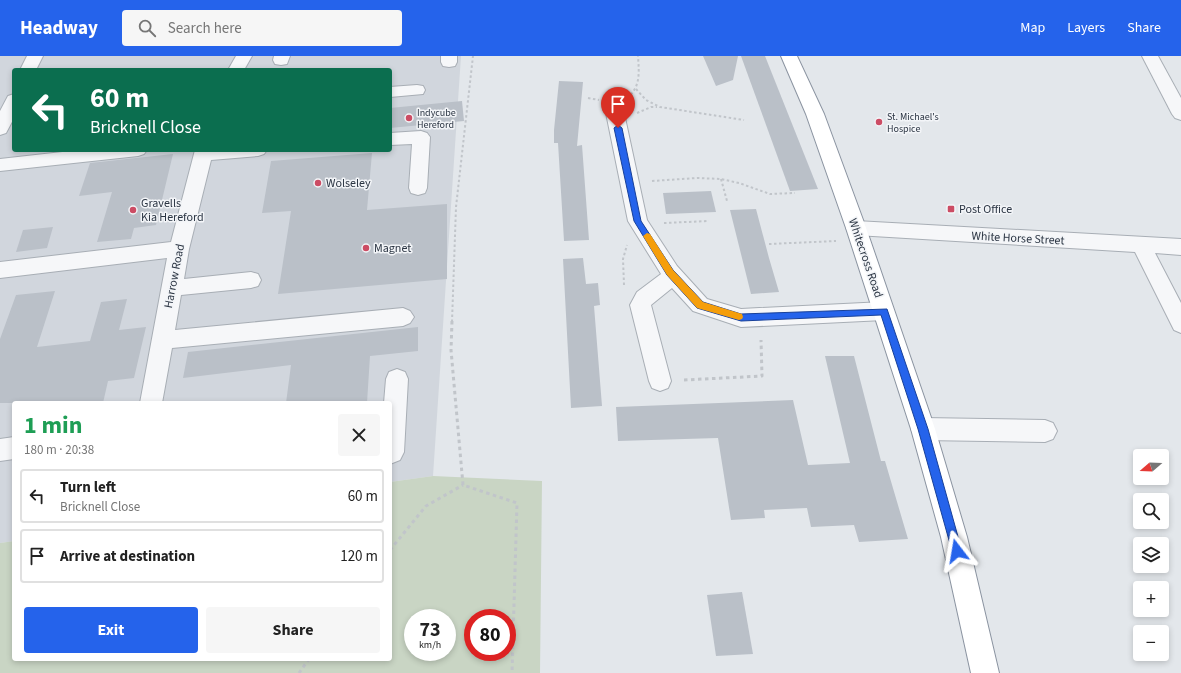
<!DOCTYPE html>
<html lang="en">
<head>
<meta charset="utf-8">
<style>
	:root { --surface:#fff; --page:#f6f6f6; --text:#222; --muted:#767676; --line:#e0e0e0; --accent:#2563eb }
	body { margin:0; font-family:"Source Sans 3",sans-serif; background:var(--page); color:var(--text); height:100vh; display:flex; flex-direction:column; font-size:15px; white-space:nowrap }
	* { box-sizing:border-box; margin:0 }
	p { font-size:13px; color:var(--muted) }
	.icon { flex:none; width:22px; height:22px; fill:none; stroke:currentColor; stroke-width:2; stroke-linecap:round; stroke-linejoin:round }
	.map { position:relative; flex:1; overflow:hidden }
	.side { position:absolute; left:12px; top:345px; width:380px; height:260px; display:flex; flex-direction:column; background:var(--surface); border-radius:4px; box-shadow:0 2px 6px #0003 }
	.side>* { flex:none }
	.hud { position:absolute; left:12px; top:12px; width:380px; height:84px; border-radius:4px; box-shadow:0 2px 6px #0003; background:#0b6e4f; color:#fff; overflow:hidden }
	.needle { width:26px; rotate:251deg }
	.controls { position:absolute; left:1133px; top:393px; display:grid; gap:8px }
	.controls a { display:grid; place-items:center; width:36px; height:36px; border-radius:4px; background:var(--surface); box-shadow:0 2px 6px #0003; font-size:20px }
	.speed { position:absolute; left:404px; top:553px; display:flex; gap:8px; font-size:20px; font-weight:700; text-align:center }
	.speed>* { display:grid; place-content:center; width:52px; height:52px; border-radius:50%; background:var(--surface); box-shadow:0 2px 6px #0003; line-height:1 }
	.speed small { font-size:10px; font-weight:400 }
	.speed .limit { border:6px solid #d22; background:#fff; color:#111 }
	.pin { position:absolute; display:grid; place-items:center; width:34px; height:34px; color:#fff; margin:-41px -17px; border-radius:50% 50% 50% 0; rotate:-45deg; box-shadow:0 0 4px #0007 }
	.pin .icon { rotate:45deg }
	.me { position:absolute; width:44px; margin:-22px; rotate:346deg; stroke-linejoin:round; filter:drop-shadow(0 0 3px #0008) }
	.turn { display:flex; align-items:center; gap:14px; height:84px; padding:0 12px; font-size:18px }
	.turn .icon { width:52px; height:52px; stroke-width:2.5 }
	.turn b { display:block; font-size:28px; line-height:34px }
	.round { display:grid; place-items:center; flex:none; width:42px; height:42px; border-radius:4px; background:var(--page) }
	.overview { display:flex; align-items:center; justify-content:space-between; height:68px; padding:0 12px }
	h1 { font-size:24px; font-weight:700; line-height:30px; color:#1e9e55 }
	.button { display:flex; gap:8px; margin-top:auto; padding:8px 12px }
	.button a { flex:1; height:46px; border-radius:4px; background:var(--accent); color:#fff; font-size:16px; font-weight:700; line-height:46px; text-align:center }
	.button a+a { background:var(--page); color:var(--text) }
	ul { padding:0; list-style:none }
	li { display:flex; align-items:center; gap:12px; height:54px; margin:0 8px 6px; padding:0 4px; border:2px solid var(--line); border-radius:4px }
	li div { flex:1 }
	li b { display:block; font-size:15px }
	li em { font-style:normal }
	header { display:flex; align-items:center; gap:24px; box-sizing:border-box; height:56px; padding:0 20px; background:var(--accent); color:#fff }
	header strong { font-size:19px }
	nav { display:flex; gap:22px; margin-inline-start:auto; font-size:14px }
	.search { width:280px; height:36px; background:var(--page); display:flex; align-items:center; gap:10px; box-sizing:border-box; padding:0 14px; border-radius:4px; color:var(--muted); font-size:15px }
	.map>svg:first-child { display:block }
	.built { fill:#d1d6dd; fill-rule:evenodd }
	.green { fill:#c9d5c4; fill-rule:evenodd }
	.building { fill:#bac0c8 }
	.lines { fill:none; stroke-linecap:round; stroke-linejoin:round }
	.minor-casing { stroke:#a8aeb5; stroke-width:2 }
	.highway-casing { stroke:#8b94a1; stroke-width:2 }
	.path-far1 { stroke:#c1c5ca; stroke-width:2; stroke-dasharray:2.5 2.5; stroke-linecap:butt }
	.path { stroke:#c1c5ca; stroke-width:3; stroke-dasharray:3.5 3.5; stroke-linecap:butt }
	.minor { fill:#f6f7f9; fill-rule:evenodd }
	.highway { fill:#fff; fill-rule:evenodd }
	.route { fill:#2563eb; stroke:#184099 }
	.slow { fill:#f59e0b }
	.poi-dot { fill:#cc4c64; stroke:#f3f5f8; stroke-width:1.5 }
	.labels { text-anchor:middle; stroke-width:3; stroke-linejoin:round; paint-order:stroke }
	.far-poi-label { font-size:10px; fill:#2b3543; stroke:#f3f5f8; text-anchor:start }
	.poi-label { font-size:12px; fill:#2b3543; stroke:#f3f5f8; text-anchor:start }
	.street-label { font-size:12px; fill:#2b3543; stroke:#f3f5f8 }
</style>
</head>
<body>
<header>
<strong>Headway</strong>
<div class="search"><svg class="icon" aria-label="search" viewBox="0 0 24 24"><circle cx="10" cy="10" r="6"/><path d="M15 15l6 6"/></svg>Search here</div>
<nav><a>Map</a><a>Layers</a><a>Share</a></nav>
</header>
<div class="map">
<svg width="1181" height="617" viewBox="0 0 1181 617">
	<rect width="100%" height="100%" fill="#e3e7eb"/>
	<!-- built -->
	<path class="built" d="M 0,0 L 461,0 L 433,420 L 390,426 L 390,347 L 14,347 L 14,485 L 0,487 ZM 14,14 L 390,14 L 390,94 L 14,94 Z"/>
	<!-- green -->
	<path class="green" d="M 433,420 L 542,425 L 540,617 L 0,617 L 0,487 L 14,485 L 14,603 L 390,603 L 390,426 ZM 413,562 L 447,562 L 447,596 L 413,596 ZM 473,562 L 507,562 L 507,596 L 473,596 Z"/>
	<!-- building -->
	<g class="building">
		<path d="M 703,0 L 738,0 L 733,24 L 716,30 Z"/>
		<path d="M 741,0 L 765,0 L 818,133 L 790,135 Z"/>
		<path d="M 559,25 L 583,26 L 577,90 L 582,89 L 589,184 L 564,185 L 558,87 L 554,87 L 554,74 Z"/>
		<path d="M 462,45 L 464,65 L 390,72 L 390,52 Z"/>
		<path d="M 372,97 L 367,154 L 447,148 L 447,223 L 278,238 L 291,155 L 262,157 L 271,105 Z"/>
		<path d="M 173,98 L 156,169 L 134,172 L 131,183 L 97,186 L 112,136 L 79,140 L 90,107 Z"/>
		<path d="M 711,135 L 716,156 L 666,158 L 663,137 Z"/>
		<path d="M 756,153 L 769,202 L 779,236 L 751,238 L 730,154 Z"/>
		<path d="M 53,171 L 47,192 L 16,196 L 23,174 Z"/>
		<path d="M 583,202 L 586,228 L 598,227 L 600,249 L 594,250 L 602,350 L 571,352 L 563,203 Z"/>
		<path d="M 55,235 L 37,291 L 90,285 L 101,246 L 127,243 L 119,274 L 146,271 L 134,322 L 108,325 L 103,347 L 0,347 L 0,283 L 16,239 Z"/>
		<path d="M 418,271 L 418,295 L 370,300 L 367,347 L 286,347 L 291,309 L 183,322 L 188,296 Z"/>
		<path d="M 825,300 L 854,300 L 881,405 L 885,405 L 908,483 L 859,486 L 854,469 L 811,471 L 807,452 L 764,454 L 765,462 L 731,464 L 718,382 L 618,385 L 616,351 L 793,344 L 808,409 L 850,407 Z"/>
		<path d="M 742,536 L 753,598 L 716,600 L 707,539 Z"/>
	</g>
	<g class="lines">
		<defs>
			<g id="minor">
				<path d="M 27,0 L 43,0 L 36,14 L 20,14 Z"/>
				<path d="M 236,0 L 252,0 L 244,14 L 228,14 Z"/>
				<path d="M 274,0 L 290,0 L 287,8 L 281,9 L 275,8 L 273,4 Z"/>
				<path d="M 441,0 L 457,0 L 457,6 L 455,10 L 449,11 L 443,10 L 441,6 Z"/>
				<path d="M 1142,0 L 1158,0 L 1181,42 L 1181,64 L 1175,62 L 1172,58 Z"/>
				<path d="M 417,29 L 423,30 L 425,34 L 423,38 L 390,41 L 390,31 Z"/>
				<path d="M 14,38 L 14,62 L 6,77 L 0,79 L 0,55 L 8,40 Z"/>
				<path d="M 615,51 L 621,53 L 624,57 L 647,164 L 677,210 L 707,243 L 741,253 L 884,246 L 891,249 L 894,255 L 891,261 L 884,264 L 741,271 L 693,255 L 672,232 L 651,249 L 671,325 L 668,332 L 660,335 L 652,332 L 649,325 L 630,249 L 637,236 L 661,218 L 628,165 L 606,57 L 609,53 Z"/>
				<path d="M 421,75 L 427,77 L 430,81 L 427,132 L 425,137 L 418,139 L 411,137 L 409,132 L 412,88 L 390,89 L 390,77 Z"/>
				<path d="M 80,94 L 147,94 L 144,98 L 138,100 L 0,115 L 0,103 Z"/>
				<path d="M 195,94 L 267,94 L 264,98 L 258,100 L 211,104 L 189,193 L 184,223 L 251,216 L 258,218 L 261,224 L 258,230 L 251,232 L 181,239 L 175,274 L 403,252 L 410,255 L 414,261 L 410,267 L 403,270 L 172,292 L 162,347 L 140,347 L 167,202 L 0,222 L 0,206 L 171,186 Z"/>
				<path d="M 856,165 L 1181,183 L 1181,199 L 1155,197 L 1181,247 L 1181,277 L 1174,274 L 1135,196 L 856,179 L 849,177 L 846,172 L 849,167 Z"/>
				<path d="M 397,313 L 405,316 L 408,323 L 404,396 L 400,404 L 390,408 L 390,347 L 384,347 L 386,323 L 389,316 Z"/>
				<path d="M 923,362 L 1045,364 L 1053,367 L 1057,375 L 1053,383 L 1045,386 L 923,384 L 915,381 L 911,373 L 915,365 Z"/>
				<path d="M 14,381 L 14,403 L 0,405 L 0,383 Z"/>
			</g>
			<path id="highway" d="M 781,0 L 797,0 L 824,58 L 866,172 L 935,373 L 967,481 L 999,617 L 971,617 L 941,481 L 911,373 L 846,172 L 806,58 Z"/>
		</defs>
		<!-- minor casing -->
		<use href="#minor" class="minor-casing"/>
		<!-- highway casing -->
		<use href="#highway" class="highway-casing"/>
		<!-- path-far1 -->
		<g class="path-far1">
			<path d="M 636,33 L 646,44 L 660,51 L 744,64"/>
			<path d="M 588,42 L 599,44"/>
			<path d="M 627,42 C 641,31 639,16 638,0"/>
			<path d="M 637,57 L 651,51 L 657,51"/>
			<path d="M 721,123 L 727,145"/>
			<path d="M 652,125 L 697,122 L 721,123 L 739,127 L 770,138 L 795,137"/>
			<path d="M 664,167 L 709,165"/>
			<path d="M 769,188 L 836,185"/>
			<path d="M 624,229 L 623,203 L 627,189"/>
			<path d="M 452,266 L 456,151 L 473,0"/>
		</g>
		<!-- path -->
		<g class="path">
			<path d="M 452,265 L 451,294 L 463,429 L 517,447 L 512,617"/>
			<path d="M 684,324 L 762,320 L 761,284"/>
			<path d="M 390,494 L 426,450 L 463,429"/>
			<path d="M 299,617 L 309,603"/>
		</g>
		<!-- minor -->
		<use href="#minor" class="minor"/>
		<!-- highway -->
		<use href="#highway" class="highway"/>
	</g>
	<!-- route -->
	<path class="route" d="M 618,69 L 622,72 L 641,165 L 673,214 L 703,246 L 741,258 L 887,253 L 928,373 L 962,495 L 961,499 L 957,500 L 953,499 L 952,495 L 918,373 L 881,259 L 741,265 L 697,252 L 667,219 L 634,165 L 614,72 Z"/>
	<!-- slow -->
	<path class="slow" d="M 647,177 L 650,178 L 673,214 L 703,246 L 742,258 L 743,261 L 742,263 L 739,264 L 697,252 L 667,219 L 643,180 Z"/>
	<!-- markers -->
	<g class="poi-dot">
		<circle cx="409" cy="62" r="4"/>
		<circle cx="879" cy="66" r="4"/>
		<circle cx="318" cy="127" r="4"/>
		<rect x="947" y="149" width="8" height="8" rx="2"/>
		<circle cx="133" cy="154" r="4"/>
		<circle cx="366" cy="192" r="4"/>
	</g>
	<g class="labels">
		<!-- far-poi labels -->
		<g class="far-poi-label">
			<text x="417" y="60">Indycube<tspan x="417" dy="12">Hereford</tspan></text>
			<text x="887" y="64">St. Michael's<tspan x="887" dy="12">Hospice</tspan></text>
		</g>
		<!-- poi labels -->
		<g class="poi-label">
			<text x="326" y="131">Wolseley</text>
			<text x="141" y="151">Gravells<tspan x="141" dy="14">Kia Hereford</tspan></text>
			<text x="959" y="157">Post Office</text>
			<text x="374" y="196">Magnet</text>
		</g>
		<!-- street labels -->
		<g class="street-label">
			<text transform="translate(1018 182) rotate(3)" y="4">White Horse Street</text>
			<text transform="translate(866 202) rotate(71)" y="4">Whitecross Road</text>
			<text transform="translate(174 220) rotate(-79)" y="4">Harrow Road</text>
		</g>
	</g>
</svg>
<div class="controls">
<a><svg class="needle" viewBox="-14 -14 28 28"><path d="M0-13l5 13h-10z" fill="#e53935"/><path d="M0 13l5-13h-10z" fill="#767676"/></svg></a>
<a><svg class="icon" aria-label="search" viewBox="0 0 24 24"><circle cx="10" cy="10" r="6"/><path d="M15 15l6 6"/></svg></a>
<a><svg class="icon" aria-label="layers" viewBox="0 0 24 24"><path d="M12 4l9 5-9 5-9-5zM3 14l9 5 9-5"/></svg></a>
<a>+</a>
<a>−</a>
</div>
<div class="speed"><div>73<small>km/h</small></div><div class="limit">80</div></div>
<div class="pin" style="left:618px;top:72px;background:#d93025"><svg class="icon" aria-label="arrive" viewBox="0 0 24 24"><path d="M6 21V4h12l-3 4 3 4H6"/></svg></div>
<svg class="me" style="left:957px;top:495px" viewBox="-20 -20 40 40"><path d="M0-17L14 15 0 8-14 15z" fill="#2563eb" stroke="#fff" stroke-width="4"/></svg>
<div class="hud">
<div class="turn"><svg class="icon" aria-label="left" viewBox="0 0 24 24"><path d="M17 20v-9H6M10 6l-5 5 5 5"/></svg><div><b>60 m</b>Bricknell Close</div></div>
</div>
<section class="side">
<div class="overview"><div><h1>1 min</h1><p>180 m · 20:38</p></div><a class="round"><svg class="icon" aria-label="close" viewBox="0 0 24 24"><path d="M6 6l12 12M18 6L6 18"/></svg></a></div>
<ul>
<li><svg class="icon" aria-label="left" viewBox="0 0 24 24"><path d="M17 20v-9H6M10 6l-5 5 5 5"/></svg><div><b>Turn left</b><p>Bricknell Close</p></div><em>60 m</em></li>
<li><svg class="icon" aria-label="arrive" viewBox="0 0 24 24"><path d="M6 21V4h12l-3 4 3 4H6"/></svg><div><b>Arrive at destination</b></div><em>120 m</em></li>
</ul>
<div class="button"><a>Exit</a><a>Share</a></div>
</section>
</div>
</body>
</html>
